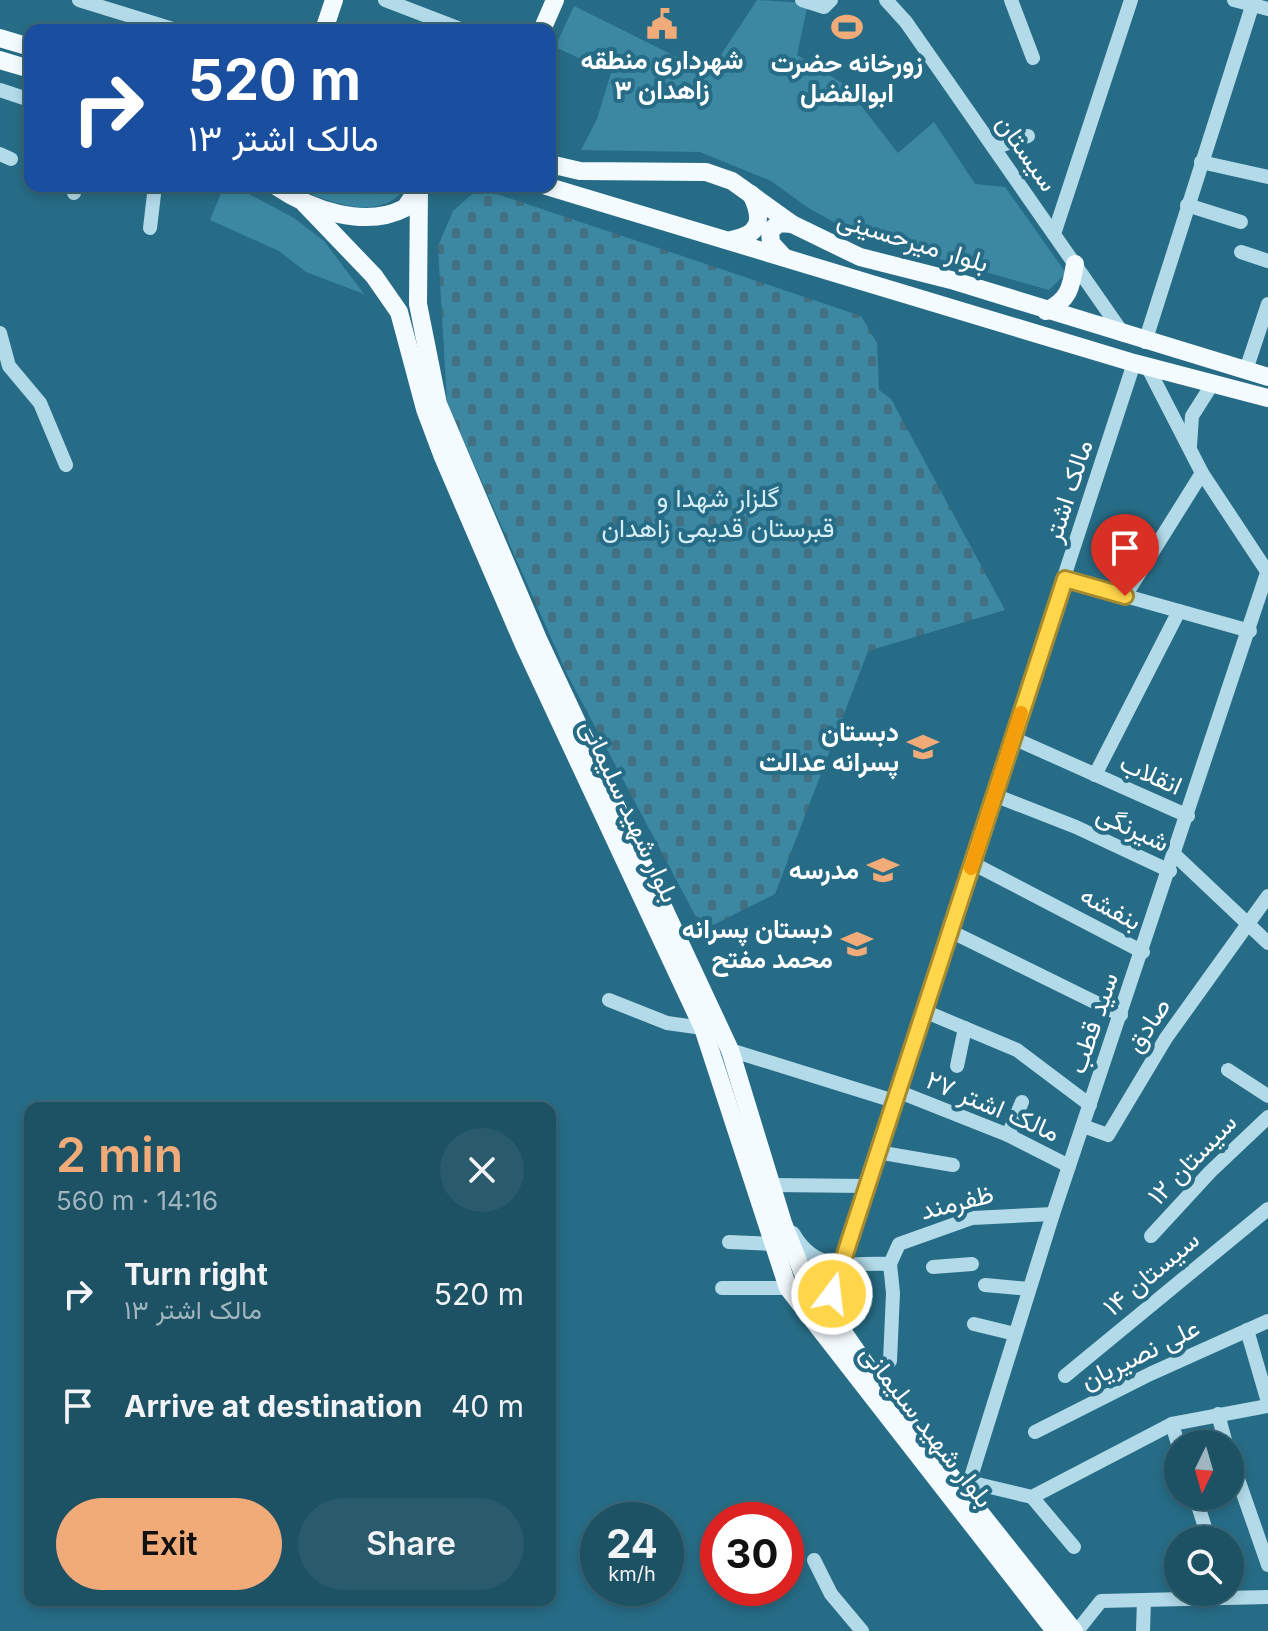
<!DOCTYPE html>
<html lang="en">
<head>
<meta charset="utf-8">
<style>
	:root { --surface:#1d5164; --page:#2a5b6d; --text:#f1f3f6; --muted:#a0b5bf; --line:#3b6878; --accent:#f0ab78 }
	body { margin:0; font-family:Inter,Vazirmatn,sans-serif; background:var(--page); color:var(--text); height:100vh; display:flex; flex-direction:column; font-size:30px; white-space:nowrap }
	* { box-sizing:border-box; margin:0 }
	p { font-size:26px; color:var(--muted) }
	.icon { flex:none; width:44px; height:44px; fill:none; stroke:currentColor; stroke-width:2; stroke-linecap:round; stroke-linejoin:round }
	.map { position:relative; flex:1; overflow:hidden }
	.drawer { position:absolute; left:24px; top:1102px; width:532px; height:504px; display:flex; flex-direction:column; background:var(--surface); border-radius:16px; box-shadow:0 4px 12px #0003,0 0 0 2px var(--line) }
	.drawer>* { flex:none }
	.hud { position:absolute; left:24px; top:24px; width:532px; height:168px; border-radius:16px; box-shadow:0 4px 12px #0003,0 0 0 2px var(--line); background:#1a4fa0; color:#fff; overflow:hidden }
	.needle { width:52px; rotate:185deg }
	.tools { position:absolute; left:1164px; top:1430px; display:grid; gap:16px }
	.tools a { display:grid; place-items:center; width:80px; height:80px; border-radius:50%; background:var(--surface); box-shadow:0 4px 12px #0003,0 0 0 2px var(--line); font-size:40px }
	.speed { position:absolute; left:580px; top:1502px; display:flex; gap:16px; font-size:40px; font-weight:700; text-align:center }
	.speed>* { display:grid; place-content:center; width:104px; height:104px; border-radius:50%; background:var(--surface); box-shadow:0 4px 12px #0003,0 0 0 2px var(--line); line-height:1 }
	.speed small { font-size:20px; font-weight:400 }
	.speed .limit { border:12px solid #d22; background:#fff; color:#111 }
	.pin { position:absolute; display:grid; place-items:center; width:68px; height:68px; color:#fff; margin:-82px -34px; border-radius:50% 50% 50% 0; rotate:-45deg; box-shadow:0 0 8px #0007 }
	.pin .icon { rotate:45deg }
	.me { position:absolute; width:88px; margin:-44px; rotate:15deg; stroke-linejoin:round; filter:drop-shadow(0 0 6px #0008) }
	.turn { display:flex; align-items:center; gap:28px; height:168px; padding:0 32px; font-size:36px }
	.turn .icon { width:104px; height:104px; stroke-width:2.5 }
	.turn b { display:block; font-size:56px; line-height:68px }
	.round { display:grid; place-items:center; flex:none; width:84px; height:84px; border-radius:42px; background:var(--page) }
	.headline { display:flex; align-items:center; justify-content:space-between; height:136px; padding:0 32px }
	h1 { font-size:48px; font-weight:600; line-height:60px; color:var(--accent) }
	.cta { display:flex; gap:16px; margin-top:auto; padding:16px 32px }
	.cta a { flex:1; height:92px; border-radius:48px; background:var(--accent); color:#111; font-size:32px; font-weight:600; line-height:92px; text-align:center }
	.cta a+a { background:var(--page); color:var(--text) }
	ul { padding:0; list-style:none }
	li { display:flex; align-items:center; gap:24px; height:112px; padding:0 32px }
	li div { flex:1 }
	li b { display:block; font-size:30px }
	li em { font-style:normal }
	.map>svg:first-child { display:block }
	.grass { fill:url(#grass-tufts) }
	.cemetery { fill:url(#cemetery-stones) }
	.park { fill:#3c88a2 }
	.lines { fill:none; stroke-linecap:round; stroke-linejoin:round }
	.minor { stroke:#b2dae8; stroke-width:14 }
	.major { stroke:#f4fbfe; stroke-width:18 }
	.route-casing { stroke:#a68a30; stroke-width:20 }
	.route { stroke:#ffd54a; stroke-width:14 }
	.slow { stroke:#f59e0b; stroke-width:14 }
	.labels { text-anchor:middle; stroke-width:8; stroke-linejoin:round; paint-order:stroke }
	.poi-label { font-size:26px; font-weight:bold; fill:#fff; stroke:#276c86; text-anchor:end }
	.street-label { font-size:26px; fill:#fff; stroke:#276c86 }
	.park-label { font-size:26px; fill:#d6eef6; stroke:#276c86 }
</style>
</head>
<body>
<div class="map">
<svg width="1268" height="1631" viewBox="0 0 1268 1631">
	<defs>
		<pattern id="grass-tufts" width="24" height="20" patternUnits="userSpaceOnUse" patternTransform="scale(2)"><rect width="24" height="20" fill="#3c88a2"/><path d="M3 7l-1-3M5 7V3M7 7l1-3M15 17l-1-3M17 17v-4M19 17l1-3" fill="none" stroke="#427080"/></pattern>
		<pattern id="cemetery-stones" width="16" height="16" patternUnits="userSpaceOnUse" patternTransform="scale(2)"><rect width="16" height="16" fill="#3c88a2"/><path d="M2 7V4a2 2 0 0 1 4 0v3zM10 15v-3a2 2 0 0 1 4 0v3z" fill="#427080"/></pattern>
	</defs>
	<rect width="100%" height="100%" fill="#276c86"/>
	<!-- grass -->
	<path class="grass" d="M 293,186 L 406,186 C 382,225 325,201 293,186 Z"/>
	<!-- cemetery -->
	<path class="cemetery" d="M 479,188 L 861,316 L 877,343 L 879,390 L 891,399 L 1005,610 L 868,651 L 775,894 L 703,930 L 568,676 L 447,403 L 438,246 L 453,211 Z"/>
	<!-- park -->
	<g class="park">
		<path d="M 757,0 L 808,3 L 797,55 L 845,85 L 898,153 L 934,122 L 975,184 L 1005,187 L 1066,273 L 1049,290 L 858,236 L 807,207 L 771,181 L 700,152 L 581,150 L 597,119 L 611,73 L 555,47 L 574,6 L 709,73 Z"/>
		<path d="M 224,186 L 234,186 L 294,218 L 324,241 L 364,294 L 306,272 L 279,251 L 210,220 Z"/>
	</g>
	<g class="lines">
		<!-- minor -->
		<g class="minor">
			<path d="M 79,0 L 176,30"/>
			<path d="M 385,0 L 463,30"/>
			<path d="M 802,0 L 824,7 L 831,0"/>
			<path d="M 886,0 L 906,22 L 1124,335"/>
			<path d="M 1011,0 L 1033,58"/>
			<path d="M 1234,0 L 1268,9"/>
			<path d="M 0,90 L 30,100"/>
			<path d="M 994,148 L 1028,136"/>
			<path d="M 0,154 L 11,159"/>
			<path d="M 1201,162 L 1268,177"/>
			<path d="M 74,193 L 76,186"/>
			<path d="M 1187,205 L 1241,222"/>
			<path d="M 150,228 L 155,186"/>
			<path d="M 1054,234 L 1131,0"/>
			<path d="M 1241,252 L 1268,261"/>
			<path d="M 0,333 L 9,366 L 40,403 L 66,465"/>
			<path d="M 1145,342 L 1254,0"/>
			<path d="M 1147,366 L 1202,473 L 1268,573"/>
			<path d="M 1246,370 L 1268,304"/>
			<path d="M 1190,446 L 1192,416 L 1213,383"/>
			<path d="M 1065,579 L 1250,631"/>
			<path d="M 1125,596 L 1202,473"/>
			<path d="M 1013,738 L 1188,816"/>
			<path d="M 1095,775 L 1179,611"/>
			<path d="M 994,795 L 1076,827 L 1170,871"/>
			<path d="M 1175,855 L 1268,943"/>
			<path d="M 972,863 L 1143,952"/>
			<path d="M 950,931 L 1121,1015"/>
			<path d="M 609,1000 L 667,1023 L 703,1028"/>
			<path d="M 924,1011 L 1017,1050 L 1090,1105"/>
			<path d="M 730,1050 L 894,1101"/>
			<path d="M 957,1066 L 965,1028"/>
			<path d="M 1228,1070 L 1268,1096"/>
			<path d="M 897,1091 L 1008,1135 L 1069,1166"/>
			<path d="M 1083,1126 L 1108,1135 L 1166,1038 L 1268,896"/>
			<path d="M 1008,1135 L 1022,1102"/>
			<path d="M 877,1152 L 953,1165"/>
			<path d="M 772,1185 L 866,1186"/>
			<path d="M 793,1233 C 816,1274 848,1262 890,1264 L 899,1244 L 972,1218 L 1053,1214"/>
			<path d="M 1151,1236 L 1210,1172 L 1268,1117"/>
			<path d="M 729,1242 L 773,1244"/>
			<path d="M 933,1267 L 972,1264"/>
			<path d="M 985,1285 L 1029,1289"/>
			<path d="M 722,1288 L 788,1288"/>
			<path d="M 833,1319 L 832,1294 L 840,1262 L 1134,363"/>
			<path d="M 974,1324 L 1015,1334"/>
			<path d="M 1247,1330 L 1268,1402"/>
			<path d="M 890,1361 L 893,1293 L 890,1264"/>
			<path d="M 1065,1376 L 1268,1209"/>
			<path d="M 1218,1414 L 1226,1444"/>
			<path d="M 1172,1424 L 1178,1444"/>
			<path d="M 1035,1432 L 1150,1374 L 1268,1321"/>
			<path d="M 1230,1456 L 1268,1565"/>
			<path d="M 969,1482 L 1032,1497 L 1172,1424 L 1268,1406"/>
			<path d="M 966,1493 L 1053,1214 L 1268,570"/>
			<path d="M 1195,1496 L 1209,1540"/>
			<path d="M 1032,1497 L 1074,1547"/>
			<path d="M 814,1560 L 831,1594 L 862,1631"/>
			<path d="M 1077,1631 L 1101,1601 L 1268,1597"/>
			<path d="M 1143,1631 L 1144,1600"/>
		</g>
		<!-- major -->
		<g class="major">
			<path d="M 324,30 L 334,0"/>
			<path d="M 542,30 L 555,0"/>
			<path d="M 0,38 L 30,47"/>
			<path d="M 0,60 L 30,69"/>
			<path d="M 550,164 L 580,171 L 706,172 L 732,181 L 792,224 L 860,257 L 951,280 L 1268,377"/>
			<path d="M 276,186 C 311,210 365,229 405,208 L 418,189"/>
			<path d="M 546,186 L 1134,363 L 1268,398"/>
			<path d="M 419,187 L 418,304 L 438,404 L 538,639 L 730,1050 L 783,1223 L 804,1276 L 889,1398 L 1074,1631"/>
			<path d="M 304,203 L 374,276 L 399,312 L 425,409 L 443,457 L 524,645 L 703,1028 L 788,1288 L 1055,1631"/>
			<path d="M 731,240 C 760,235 764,220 751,194"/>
			<path d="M 784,257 L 771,243 L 770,231 L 779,223 L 792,224"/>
			<path d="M 1046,311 C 1069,300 1071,288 1075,264"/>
		</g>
	</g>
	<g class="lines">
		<defs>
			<path id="route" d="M 832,1294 L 1065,579 L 1125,596"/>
		</defs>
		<!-- route casing -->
		<use href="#route" class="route-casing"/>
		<!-- route -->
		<use href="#route" class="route"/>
		<!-- slow -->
		<path class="slow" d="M 971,868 L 1021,713"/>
	</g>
	<!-- icons -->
	<defs>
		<symbol id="civic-bare" viewBox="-9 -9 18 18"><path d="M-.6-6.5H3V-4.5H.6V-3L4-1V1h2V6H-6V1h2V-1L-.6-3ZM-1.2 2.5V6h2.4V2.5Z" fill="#f0ab78" stroke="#276c86" stroke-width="2.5" paint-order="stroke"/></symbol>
		<symbol id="stadium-bare" viewBox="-9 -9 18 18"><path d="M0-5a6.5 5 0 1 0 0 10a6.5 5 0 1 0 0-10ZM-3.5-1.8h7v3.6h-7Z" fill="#f0ab78" stroke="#276c86" stroke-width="2.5" paint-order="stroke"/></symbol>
		<symbol id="school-bare" viewBox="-9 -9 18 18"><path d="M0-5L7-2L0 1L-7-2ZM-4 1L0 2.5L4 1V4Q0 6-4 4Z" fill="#f0ab78" stroke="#276c86" stroke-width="2.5" paint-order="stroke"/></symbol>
	</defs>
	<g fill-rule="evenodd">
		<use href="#civic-bare" x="640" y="2" width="44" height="44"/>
		<use href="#stadium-bare" x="825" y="5" width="44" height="44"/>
		<use href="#school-bare" x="901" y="725" width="44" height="44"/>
		<use href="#school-bare" x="861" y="848" width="44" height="44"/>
		<use href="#school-bare" x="835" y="922" width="44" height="44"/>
	</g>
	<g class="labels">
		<!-- poi labels -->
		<g class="poi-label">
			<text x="662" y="69" text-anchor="middle">شهرداری منطقه<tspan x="662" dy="30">۳ زاهدان</tspan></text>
			<text x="847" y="72" text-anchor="middle">زورخانه حضرت<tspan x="847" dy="30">ابوالفضل</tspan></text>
			<text x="899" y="741">دبستان<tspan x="899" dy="30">پسرانه عدالت</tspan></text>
			<text x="859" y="879">مدرسه</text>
			<text x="833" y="938">دبستان پسرانه<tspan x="833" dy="30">محمد مفتح</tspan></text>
		</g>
		<!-- street labels -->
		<g class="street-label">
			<text transform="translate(1027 153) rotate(55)" y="9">سیستان</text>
			<text transform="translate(913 241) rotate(17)" y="9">بلوار میرحسینی</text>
			<text transform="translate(1068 491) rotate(-72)" y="9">مالک اشتر</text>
			<text transform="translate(1151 774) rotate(24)" y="9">انقلاب</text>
			<text transform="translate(630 811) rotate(65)" y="9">بلوار شهید سلیمانی</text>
			<text transform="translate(1133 828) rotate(25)" y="9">شیرنگی</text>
			<text transform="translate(1111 908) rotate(28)" y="9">بنفشه</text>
			<text transform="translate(1093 1023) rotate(-71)" y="9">سید قطب</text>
			<text transform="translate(1148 1025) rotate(-57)" y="9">صادق</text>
			<text transform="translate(993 1106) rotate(23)" y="9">مالک اشتر ۲۷</text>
			<text transform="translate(1192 1159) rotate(-46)" y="9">سیستان ۱۲</text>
			<text transform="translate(957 1202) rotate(-14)" y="9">ظفرمند</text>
			<text transform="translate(1151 1273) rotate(-40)" y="9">سیستان ۱۴</text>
			<text transform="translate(1140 1354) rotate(-26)" y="9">علی نصیریان</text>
			<text transform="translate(927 1426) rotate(52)" y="9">بلوار شهید سلیمانی</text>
		</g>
		<!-- park labels -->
		<g class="park-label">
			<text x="718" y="507">گلزار شهدا و<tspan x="718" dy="30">قبرستان قدیمی زاهدان</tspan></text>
		</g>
	</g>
</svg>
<div class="tools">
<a><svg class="needle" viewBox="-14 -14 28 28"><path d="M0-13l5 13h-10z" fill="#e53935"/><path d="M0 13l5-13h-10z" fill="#a0b5bf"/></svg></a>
<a><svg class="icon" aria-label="search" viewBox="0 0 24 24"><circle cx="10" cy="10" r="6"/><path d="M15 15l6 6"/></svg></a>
</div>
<div class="speed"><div>24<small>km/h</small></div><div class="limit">30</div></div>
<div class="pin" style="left:1125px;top:596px;background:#d93025"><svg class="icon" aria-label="arrive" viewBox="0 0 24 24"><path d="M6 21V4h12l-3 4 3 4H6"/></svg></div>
<svg class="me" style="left:832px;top:1294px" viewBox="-20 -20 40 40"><circle r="17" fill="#ffd54a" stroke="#fff" stroke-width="3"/><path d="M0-11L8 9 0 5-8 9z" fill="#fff"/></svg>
<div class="hud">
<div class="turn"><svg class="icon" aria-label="right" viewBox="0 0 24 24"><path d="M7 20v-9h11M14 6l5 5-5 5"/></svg><div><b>520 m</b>مالک اشتر ۱۳</div></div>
</div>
<section class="drawer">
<div class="headline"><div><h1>2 min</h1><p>560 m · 14:16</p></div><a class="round"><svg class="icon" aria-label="close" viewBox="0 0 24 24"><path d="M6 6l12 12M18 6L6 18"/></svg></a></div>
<ul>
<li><svg class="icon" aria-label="right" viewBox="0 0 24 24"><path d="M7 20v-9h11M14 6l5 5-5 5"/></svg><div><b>Turn right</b><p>مالک اشتر ۱۳</p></div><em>520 m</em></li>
<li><svg class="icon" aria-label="arrive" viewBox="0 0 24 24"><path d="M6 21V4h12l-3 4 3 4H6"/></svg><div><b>Arrive at destination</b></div><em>40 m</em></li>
</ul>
<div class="cta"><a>Exit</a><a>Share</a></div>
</section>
</div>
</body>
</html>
